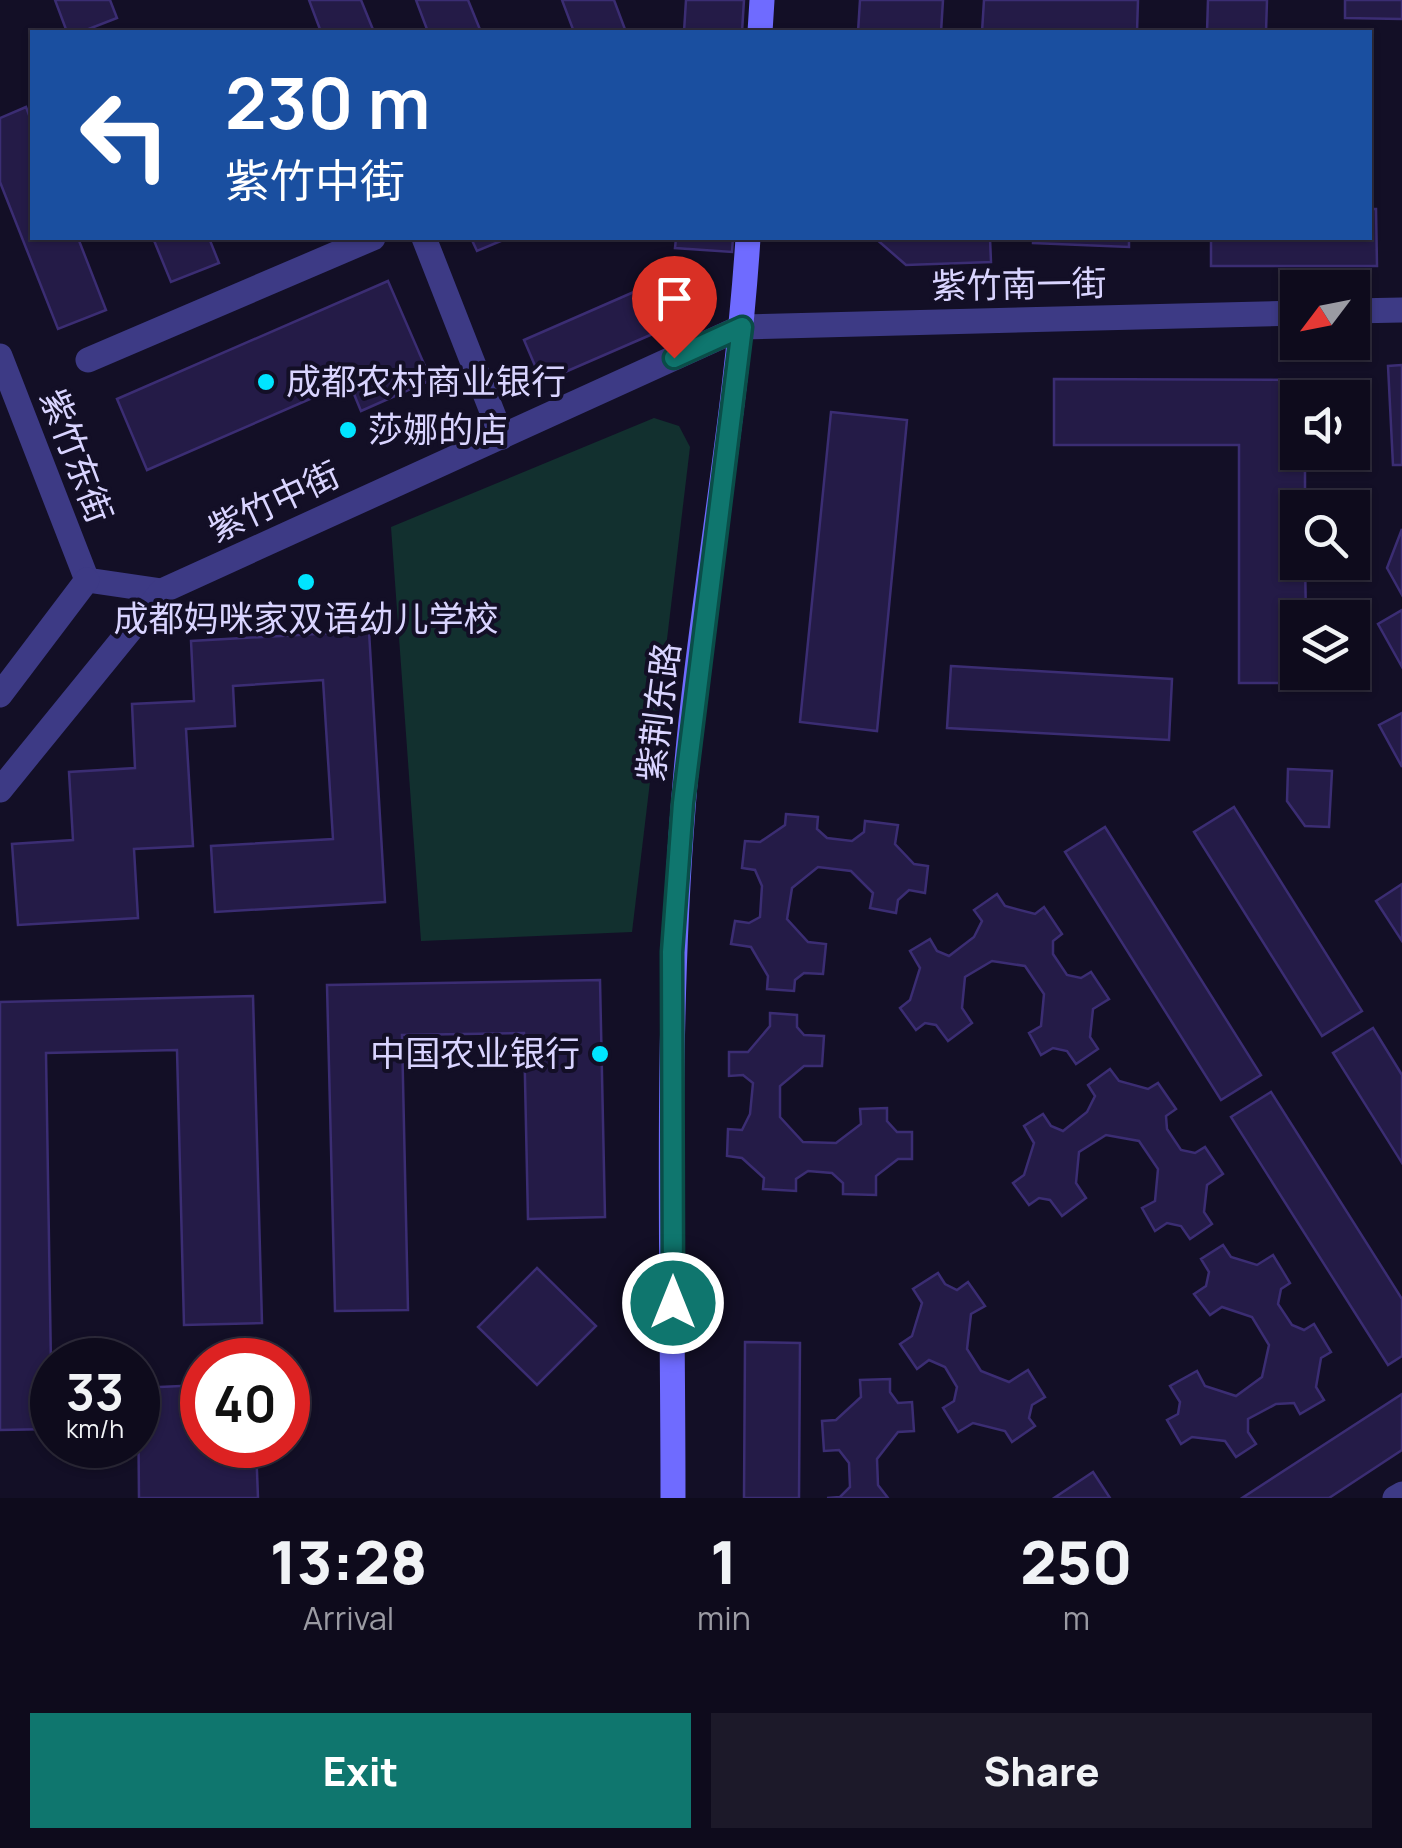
<!DOCTYPE html>
<html lang="en">
<head>
<meta charset="utf-8">
<style>
	:root { --surface:#0e0b1c; --page:#1c1929; --text:#f1f3f6; --muted:#9b9ba3; --line:#2e2b3b; --accent:#0f766e }
	body { margin:0; font-family:Manrope,"Noto Sans SC",sans-serif; background:var(--page); color:var(--text); height:100vh; display:flex; flex-direction:column; font-size:38px; white-space:nowrap }
	* { box-sizing:border-box; margin:0 }
	p { font-size:32px; color:var(--muted) }
	.icon { flex:none; width:55px; height:55px; fill:none; stroke:currentColor; stroke-width:2; stroke-linecap:round; stroke-linejoin:round }
	.map { position:relative; height:1498px; overflow:hidden }
	.details { display:flex; flex-direction:column; background:var(--surface); flex:1 }
	.details>* { flex:none }
	.top-card { position:absolute; left:30px; top:30px; width:1342px; height:210px; border-radius:0px; box-shadow:0 2px 8px #0004,0 0 0 2px var(--line); background:#1a4fa0; color:#fff; overflow:hidden }
	.needle { width:65px; rotate:238deg }
	.fabs { position:absolute; left:1280px; top:270px; display:grid; gap:20px }
	.fabs a { display:grid; place-items:center; width:90px; height:90px; border-radius:0px; background:var(--surface); box-shadow:0 2px 8px #0004,0 0 0 2px var(--line); font-size:50px }
	.speed { position:absolute; left:30px; top:1338px; display:flex; gap:20px; font-size:50px; font-weight:700; text-align:center }
	.speed>* { display:grid; place-content:center; width:130px; height:130px; border-radius:50%; background:var(--surface); box-shadow:0 2px 8px #0004,0 0 0 2px var(--line); line-height:1 }
	.speed small { font-size:25px; font-weight:400 }
	.speed .limit { border:15px solid #d22; background:#fff; color:#111 }
	.pin { position:absolute; display:grid; place-items:center; width:85px; height:85px; color:#fff; margin:-102px -42px; border-radius:50% 50% 50% 0; rotate:-45deg; box-shadow:0 0 10px #0007 }
	.pin .icon { rotate:45deg }
	.me { position:absolute; width:110px; margin:-55px; rotate:0deg; stroke-linejoin:round; filter:drop-shadow(0 0 8px #0008) }
	.turn { display:flex; align-items:center; gap:35px; height:210px; padding:0 30px; font-size:45px }
	.turn .icon { width:130px; height:130px; stroke-width:2.5 }
	.turn b { display:block; font-size:70px; line-height:85px }
	.eta { display:flex; justify-content:space-evenly; align-items:center; height:170px; text-align:center }
	.eta b { font-size:60px; font-weight:800; line-height:70px }
	.button { display:flex; gap:20px; margin-top:auto; padding:20px 30px }
	.button a { flex:1; height:115px; border-radius:0px; background:var(--accent); color:#fff; font-size:40px; font-weight:800; line-height:115px; text-align:center }
	.button a+a { background:var(--page); color:var(--text) }
	.map>svg:first-child { display:block }
	.green { fill:#12302f }
	.building { fill:#241b47; stroke:#3b2d73; stroke-width:2.5 }
	.lines { fill:none; stroke-linecap:round; stroke-linejoin:round }
	.street { stroke:#3d3a85; stroke-width:25 }
	.secondary { stroke:#6f6bff; stroke-width:25 }
	.route-casing { stroke:#0a4d48; stroke-width:25 }
	.route { stroke:#0f766e; stroke-width:18 }
	.poi-dot { fill:#00e5ff; stroke:#130f26; stroke-width:4 }
	.labels { text-anchor:middle; stroke-width:8; stroke-linejoin:round; paint-order:stroke }
	.street-label { font-size:35px; fill:#d9d4ff; stroke:#130f26 }
	.poi-label { font-size:35px; fill:#d9d4ff; stroke:#130f26; text-anchor:start }
</style>
</head>
<body>
<div class="map">
<svg width="1402" height="1498" viewBox="0 0 1402 1498">
	<rect width="100%" height="100%" fill="#130f26"/>
	<!-- green -->
	<path class="green" d="M 654,418 L 679,426 L 690,447 L 632,932 L 421,941 L 391,527 Z"/>
	<!-- building -->
	<g class="building">
		<path d="M 55,0 L 110,0 L 117,18 L 81,32 L 67,32 Z"/>
		<path d="M 309,0 L 361,0 L 374,32 L 321,32 Z"/>
		<path d="M 416,0 L 468,0 L 481,32 L 428,32 Z"/>
		<path d="M 562,0 L 614,0 L 626,32 L 574,32 Z"/>
		<path d="M 686,0 L 744,0 L 742,32 L 684,32 Z"/>
		<path d="M 860,0 L 943,0 L 941,32 L 858,32 Z"/>
		<path d="M 984,0 L 1138,0 L 1137,32 L 982,32 Z"/>
		<path d="M 1208,0 L 1267,0 L 1266,32 L 1207,32 Z"/>
		<path d="M 1345,0 L 1402,0 L 1402,19 L 1345,18 Z"/>
		<path d="M 26,107 L 32,123 L 32,238 L 78,238 L 106,310 L 58,329 L 0,182 L 0,118 Z"/>
		<path d="M 1370,209 L 1376,209 L 1377,266 L 1211,266 L 1211,238 L 1370,238 Z"/>
		<path d="M 153,238 L 209,238 L 219,263 L 171,282 Z"/>
		<path d="M 471,238 L 508,238 L 477,251 Z"/>
		<path d="M 676,238 L 733,238 L 732,252 L 675,248 Z"/>
		<path d="M 875,238 L 990,238 L 991,262 L 906,265 Z"/>
		<path d="M 1033,238 L 1129,238 L 1129,247 L 1033,243 Z"/>
		<path d="M 388,281 L 431,380 L 361,411 L 349,382 L 147,470 L 117,399 Z"/>
		<path d="M 659,281 L 678,323 L 542,382 L 524,340 Z"/>
		<path d="M 1402,365 L 1402,465 L 1393,465 L 1388,366 Z"/>
		<path d="M 1054,379 L 1305,380 L 1305,398 L 1298,398 L 1298,452 L 1305,452 L 1305,508 L 1298,508 L 1298,562 L 1305,562 L 1306,618 L 1298,618 L 1298,672 L 1306,672 L 1306,683 L 1239,683 L 1239,445 L 1054,445 Z"/>
		<path d="M 831,412 L 907,420 L 877,731 L 800,722 Z"/>
		<path d="M 1402,529 L 1402,595 L 1387,568 Z"/>
		<path d="M 1402,610 L 1402,667 L 1378,624 Z"/>
		<path d="M 369,631 L 385,902 L 215,912 L 211,846 L 333,839 L 323,680 L 233,686 L 235,726 L 186,729 L 193,846 L 134,849 L 138,918 L 18,925 L 12,844 L 73,840 L 69,772 L 135,768 L 132,704 L 194,701 L 191,641 Z"/>
		<path d="M 951,666 L 1172,679 L 1169,740 L 947,728 Z"/>
		<path d="M 1402,713 L 1402,767 L 1379,725 Z"/>
		<path d="M 1288,769 L 1332,771 L 1329,827 L 1305,826 L 1287,801 Z"/>
		<path d="M 1234,807 L 1362,1011 L 1322,1036 L 1194,832 Z"/>
		<path d="M 786,814 L 818,817 L 817,829 L 827,838 L 852,841 L 864,832 L 865,821 L 898,825 L 895,844 L 914,864 L 928,866 L 925,893 L 909,890 L 898,900 L 896,913 L 870,908 L 873,893 L 851,871 L 818,867 L 792,888 L 787,919 L 808,942 L 826,944 L 823,974 L 804,973 L 795,980 L 794,991 L 767,989 L 768,976 L 751,947 L 731,944 L 735,921 L 749,923 L 760,917 L 762,886 L 755,870 L 742,868 L 745,841 L 760,842 L 785,825 Z"/>
		<path d="M 1105,827 L 1261,1075 L 1221,1100 L 1065,852 Z"/>
		<path d="M 1402,884 L 1402,941 L 1376,901 Z"/>
		<path d="M 997,894 L 1005,906 L 1035,914 L 1044,907 L 1062,934 L 1053,941 L 1053,954 L 1067,975 L 1081,978 L 1091,972 L 1109,999 L 1093,1009 L 1090,1037 L 1098,1049 L 1076,1064 L 1067,1051 L 1053,1048 L 1041,1055 L 1029,1033 L 1041,1026 L 1044,994 L 1025,966 L 992,961 L 965,977 L 962,1008 L 972,1023 L 948,1041 L 936,1025 L 925,1023 L 916,1030 L 900,1008 L 910,1000 L 920,968 L 910,951 L 930,939 L 937,951 L 949,956 L 974,937 L 982,921 L 974,910 Z"/>
		<path d="M 600,980 L 605,1217 L 528,1219 L 524,1033 L 402,1035 L 408,1310 L 335,1311 L 327,985 Z"/>
		<path d="M 253,996 L 262,1323 L 184,1325 L 177,1050 L 46,1053 L 52,1429 L 0,1430 L 0,1002 Z"/>
		<path d="M 770,1013 L 797,1015 L 797,1027 L 804,1035 L 824,1036 L 822,1066 L 804,1066 L 780,1086 L 780,1117 L 803,1142 L 836,1143 L 861,1124 L 860,1109 L 887,1108 L 887,1121 L 897,1132 L 912,1132 L 912,1159 L 898,1159 L 876,1176 L 876,1195 L 843,1194 L 843,1183 L 832,1173 L 808,1171 L 796,1179 L 796,1191 L 763,1189 L 764,1178 L 742,1158 L 727,1156 L 728,1129 L 742,1130 L 750,1114 L 753,1083 L 743,1075 L 729,1076 L 729,1052 L 748,1052 L 770,1026 Z"/>
		<path d="M 1373,1028 L 1402,1075 L 1402,1163 L 1333,1053 Z"/>
		<path d="M 1110,1069 L 1119,1081 L 1148,1089 L 1158,1083 L 1176,1109 L 1166,1116 L 1167,1129 L 1181,1150 L 1195,1153 L 1205,1147 L 1223,1174 L 1207,1185 L 1204,1212 L 1212,1224 L 1190,1239 L 1181,1226 L 1167,1223 L 1155,1231 L 1142,1208 L 1155,1201 L 1158,1169 L 1139,1141 L 1106,1135 L 1079,1152 L 1076,1183 L 1086,1198 L 1062,1216 L 1050,1200 L 1039,1198 L 1029,1205 L 1013,1183 L 1024,1175 L 1034,1143 L 1024,1126 L 1043,1114 L 1051,1126 L 1063,1131 L 1087,1112 L 1095,1096 L 1088,1085 Z"/>
		<path d="M 1271,1092 L 1402,1299 L 1402,1356 L 1388,1365 L 1231,1117 Z"/>
		<path d="M 1223,1245 L 1231,1257 L 1257,1265 L 1273,1255 L 1290,1283 L 1281,1289 L 1278,1304 L 1292,1325 L 1304,1330 L 1314,1324 L 1331,1352 L 1321,1358 L 1316,1387 L 1324,1400 L 1300,1414 L 1294,1403 L 1276,1404 L 1248,1419 L 1248,1432 L 1256,1444 L 1236,1457 L 1225,1441 L 1192,1437 L 1181,1444 L 1167,1420 L 1178,1414 L 1180,1402 L 1170,1386 L 1197,1371 L 1205,1386 L 1236,1396 L 1262,1377 L 1269,1345 L 1252,1317 L 1222,1307 L 1210,1315 L 1194,1294 L 1206,1286 L 1209,1272 L 1201,1259 Z"/>
		<path d="M 537,1268 L 596,1326 L 537,1385 L 478,1327 Z"/>
		<path d="M 938,1273 L 945,1284 L 957,1290 L 968,1282 L 985,1306 L 971,1314 L 967,1349 L 981,1371 L 1009,1382 L 1028,1370 L 1045,1397 L 1032,1405 L 1029,1418 L 1035,1426 L 1012,1442 L 1005,1431 L 973,1423 L 958,1432 L 943,1408 L 954,1401 L 957,1387 L 945,1367 L 929,1360 L 917,1369 L 900,1344 L 912,1336 L 922,1303 L 913,1289 Z"/>
		<path d="M 745,1342 L 800,1343 L 799,1498 L 744,1498 Z"/>
		<path d="M 890,1379 L 890,1392 L 898,1403 L 912,1402 L 914,1431 L 898,1432 L 877,1459 L 878,1485 L 888,1498 L 827,1498 L 840,1497 L 850,1487 L 849,1463 L 839,1450 L 824,1451 L 822,1421 L 836,1420 L 861,1397 L 860,1380 Z"/>
		<path d="M 202,1385 L 202,1445 L 256,1445 L 258,1498 L 139,1498 L 138,1388 Z"/>
		<path d="M 1402,1394 L 1402,1450 L 1329,1498 L 1242,1498 Z"/>
		<path d="M 1093,1472 L 1110,1498 L 1054,1498 Z"/>
	</g>
	<g class="lines">
		<!-- street -->
		<g class="street">
			<path d="M 424,238 L 502,437"/>
			<path d="M 1352,311 L 1402,310"/>
			<path d="M 0,356 L 87,580"/>
			<path d="M 88,360 L 373,238"/>
			<path d="M 87,580 L 162,591"/>
			<path d="M 0,695 L 87,580"/>
			<path d="M 0,790 L 162,591 L 742,327 L 1298,313"/>
			<path d="M 1395,1498 L 1402,1494"/>
		</g>
		<!-- secondary -->
		<g class="secondary">
			<path d="M 760,32 L 762,0"/>
			<path d="M 673,1498 C 673,1269 665,1038 683,809 C 697,618 736,429 748,238"/>
		</g>
	</g>
	<g class="lines">
		<defs>
			<path id="route" d="M 673,1303 L 672,952 L 683,803 L 742,327 L 674,358"/>
		</defs>
		<!-- route casing -->
		<use href="#route" class="route-casing"/>
		<!-- route -->
		<use href="#route" class="route"/>
	</g>
	<!-- markers -->
	<g class="poi-dot">
		<circle cx="266" cy="382" r="10"/>
		<circle cx="348" cy="430" r="10"/>
		<circle cx="306" cy="582" r="10"/>
		<circle cx="600" cy="1054" r="10"/>
	</g>
	<g class="labels">
		<!-- street labels -->
		<g class="street-label">
			<text transform="translate(1019 285) rotate(-1)" y="12">紫竹南一街</text>
			<text transform="translate(76 456) rotate(69)" y="12">紫竹东街</text>
			<text transform="translate(274 502) rotate(-25)" y="12">紫竹中街</text>
			<text transform="translate(659 712) rotate(-83)" y="12">紫荆东路</text>
		</g>
		<!-- poi labels -->
		<g class="poi-label">
			<text x="286" y="394">成都农村商业银行</text>
			<text x="368" y="442">莎娜的店</text>
			<text x="306" y="631" text-anchor="middle">成都妈咪家双语幼儿学校</text>
			<text x="580" y="1066" text-anchor="end">中国农业银行</text>
		</g>
	</g>
</svg>
<div class="fabs">
<a><svg class="needle" viewBox="-14 -14 28 28"><path d="M0-13l5 13h-10z" fill="#e53935"/><path d="M0 13l5-13h-10z" fill="#9b9ba3"/></svg></a>
<a><svg class="icon" aria-label="sound" viewBox="0 0 24 24"><path d="M4 9h4l5-4v14l-5-4H4zM17 9q2 3 0 6"/></svg></a>
<a><svg class="icon" aria-label="search" viewBox="0 0 24 24"><circle cx="10" cy="10" r="6"/><path d="M15 15l6 6"/></svg></a>
<a><svg class="icon" aria-label="layers" viewBox="0 0 24 24"><path d="M12 4l9 5-9 5-9-5zM3 14l9 5 9-5"/></svg></a>
</div>
<div class="speed"><div>33<small>km/h</small></div><div class="limit">40</div></div>
<div class="pin" style="left:674px;top:358px;background:#d93025"><svg class="icon" aria-label="arrive" viewBox="0 0 24 24"><path d="M6 21V4h12l-3 4 3 4H6"/></svg></div>
<svg class="me" style="left:673px;top:1303px" viewBox="-20 -20 40 40"><circle r="17" fill="#0f766e" stroke="#fff" stroke-width="3"/><path d="M0-11L8 9 0 5-8 9z" fill="#fff"/></svg>
<div class="top-card">
<div class="turn"><svg class="icon" aria-label="left" viewBox="0 0 24 24"><path d="M17 20v-9H6M10 6l-5 5 5 5"/></svg><div><b>230 m</b>紫竹中街</div></div>
</div>
</div>
<section class="details">
<div class="eta">
<div><b>13:28</b><p>Arrival</p></div>
<div><b>1</b><p>min</p></div>
<div><b>250</b><p>m</p></div>
</div>
<div class="button"><a>Exit</a><a>Share</a></div>
</section>
</body>
</html>
